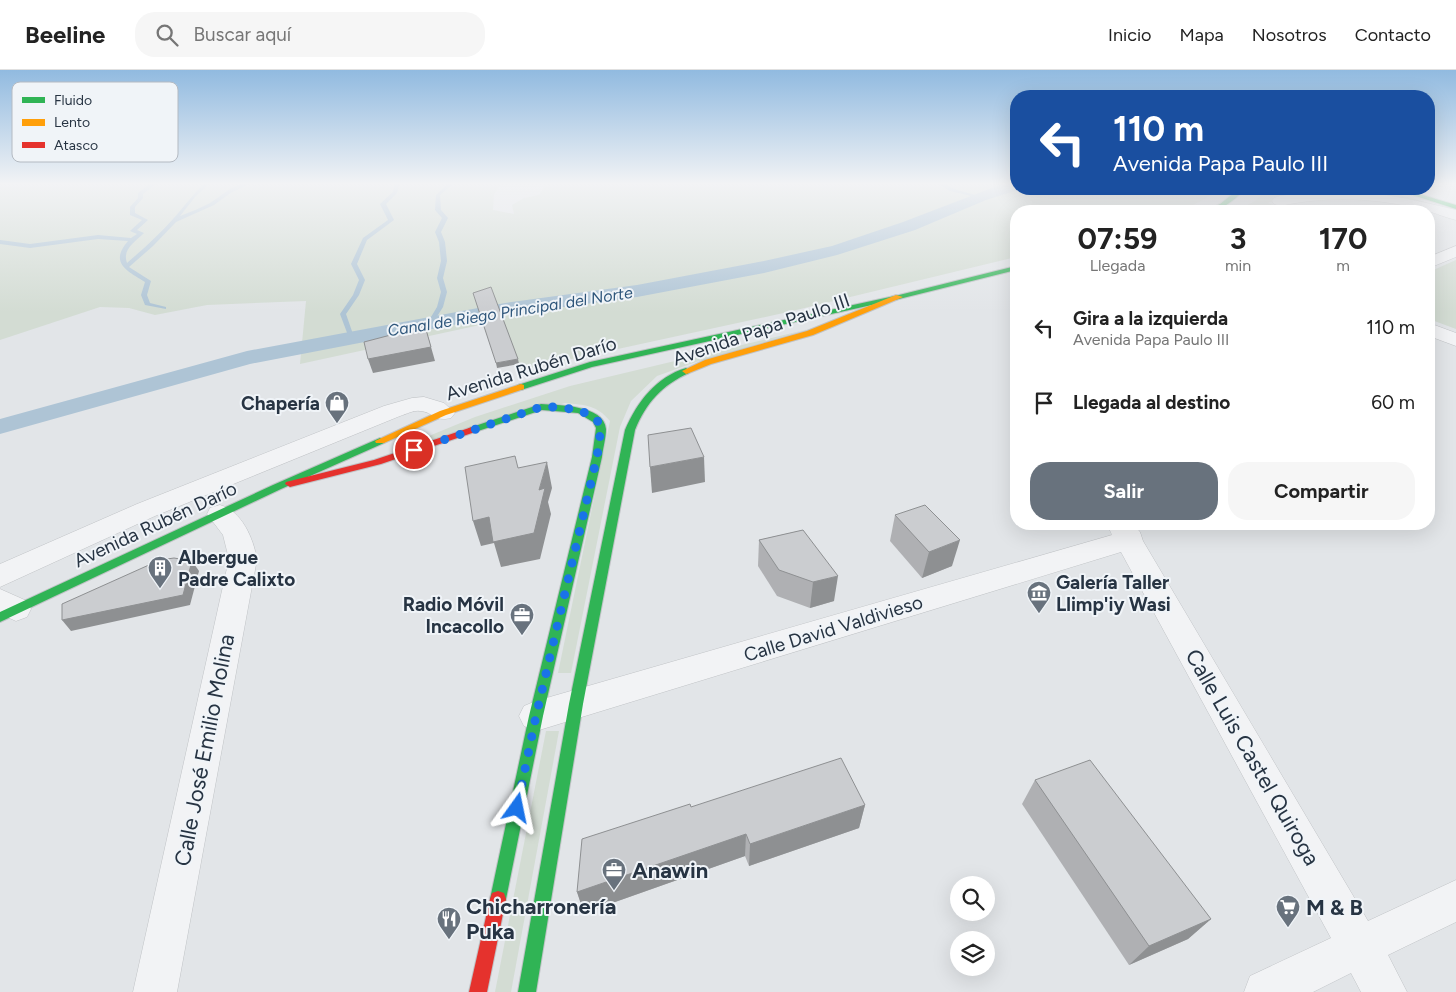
<!DOCTYPE html>
<html lang="es">
<head>
<meta charset="utf-8">
<style>
	:root { --surface:#fff; --page:#f6f6f6; --text:#222; --muted:#767676; --line:#e0e0e0; --accent:#68727d }
	body { margin:0; font-family:Figtree,sans-serif; background:var(--page); color:var(--text); height:100vh; display:flex; flex-direction:column; font-size:19px; white-space:nowrap }
	* { box-sizing:border-box; margin:0 }
	p { font-size:16px; color:var(--muted) }
	.icon { flex:none; width:28px; height:28px; fill:none; stroke:currentColor; stroke-width:2; stroke-linecap:round; stroke-linejoin:round }
	.map { position:relative; flex:1; overflow:hidden }
	.drawer { position:absolute; left:1010px; top:135px; width:425px; height:325px; display:flex; flex-direction:column; background:var(--surface); border-radius:20px; box-shadow:0 5px 20px #0002 }
	.drawer>* { flex:none }
	.banner { position:absolute; left:1010px; top:20px; width:425px; height:105px; border-radius:20px; box-shadow:0 5px 20px #0002; background:#1a4fa0; color:#fff; overflow:hidden }
	.fabs { position:absolute; left:950px; top:806px; display:grid; gap:10px }
	.fabs a { display:grid; place-items:center; width:45px; height:45px; border-radius:50%; background:var(--surface); box-shadow:0 5px 20px #0002; font-size:25px }
	.pin { position:absolute; display:grid; place-items:center; width:42px; height:42px; color:#fff; margin:-21px; border:2px solid #fff; border-radius:50%; box-shadow:0 1px 5px #0007 }
	.me { position:absolute; width:55px; margin:-28px; rotate:12deg; stroke-linejoin:round; filter:drop-shadow(0 0 4px #0008) }
	.turn { display:flex; align-items:center; gap:18px; height:105px; padding:0 20px; font-size:22px }
	.turn .icon { width:65px; height:65px; stroke-width:2.5 }
	.turn b { display:block; font-size:35px; line-height:42px }
	.eta { display:flex; justify-content:space-evenly; align-items:center; height:85px; text-align:center }
	.eta b { font-size:30px; font-weight:700; line-height:35px }
	.button { display:flex; gap:10px; margin-top:auto; padding:10px 20px }
	.button a { flex:1; height:58px; border-radius:20px; background:var(--accent); color:#fff; font-size:20px; font-weight:700; line-height:58px; text-align:center }
	.button a+a { background:var(--page); color:var(--text) }
	ul { padding:0; list-style:none }
	li { display:flex; align-items:center; gap:15px; height:75px; padding:0 20px }
	li div { flex:1 }
	li b { display:block; font-size:19px }
	li em { font-style:normal }
	header { display:flex; align-items:center; gap:30px; box-sizing:border-box; height:70px; padding:0 25px; background:var(--surface); border-bottom:1px solid var(--line) }
	header strong { font-size:24px }
	nav { display:flex; gap:28px; margin-inline-start:auto; font-size:18px }
	.search { width:350px; height:45px; background:var(--page); display:flex; align-items:center; gap:12px; box-sizing:border-box; padding:0 18px; border-radius:20px; color:var(--muted); font-size:19px }
	.map>svg:first-child { display:block }
	.green { fill:#d3dcd3 }
	.lines { fill:none; stroke-linecap:round; stroke-linejoin:round }
	.stream { fill:#aec4d5; fill-rule:evenodd }
	.canal { fill:#aec4d5; fill-rule:evenodd }
	.street-casing { stroke:#c0c3c6; stroke-width:1 }
	.fast-casing { stroke:#c0c3c6; stroke-width:2 }
	.slow-casing { stroke:#c0c3c6; stroke-width:2 }
	.jam-casing { stroke:#c0c3c6; stroke-width:2 }
	.street { fill:#f2f3f5; fill-rule:evenodd }
	.fast { fill:#30b455; fill-rule:evenodd }
	.slow { fill:#ff9f0a; fill-rule:evenodd }
	.jam { fill:#e5322d; fill-rule:evenodd }
	.wall { fill:#afb0b3 }
	.shaded-wall { fill:#8e9092 }
	.building { fill:#cbcdd0; stroke:#8e9092 }
	.route { stroke:#1a73e8; stroke-width:9; stroke-dasharray:0 16.2 }
	.labels { text-anchor:middle; stroke-width:4; stroke-linejoin:round; paint-order:stroke }
	.far-water-label { font-size:16px; font-style:italic; fill:#2e567b; stroke:#f0f4f8 }
	.street-label { font-size:19px; fill:#273443; stroke:#f0f4f8 }
	.poi-label { font-size:19px; font-weight:bold; fill:#273443; stroke:#f0f4f8; text-anchor:end }
	.near-street-label { font-size:22px; fill:#273443; stroke:#f0f4f8 }
	.near-poi-label { font-size:22px; font-weight:bold; fill:#273443; stroke:#f0f4f8; text-anchor:start }
	.key { fill:#f0f4f8; stroke:#b4bac2; stroke-width:1 }
	.key-label { font-size:14px; fill:#273443 }
</style>
</head>
<body>
<header>
<strong>Beeline</strong>
<div class="search"><svg class="icon" aria-label="search" viewBox="0 0 24 24"><circle cx="10" cy="10" r="6"/><path d="M15 15l6 6"/></svg>Buscar aquí</div>
<nav><a>Inicio</a><a>Mapa</a><a>Nosotros</a><a>Contacto</a></nav>
</header>
<div class="map">
<svg width="1456" height="922" viewBox="0 0 1456 922">
	<rect width="100%" height="100%" fill="#e2e5e8"/>
	<!-- green -->
	<g class="green">
		<path d="M 0,113 L 502,113 L 494,124 L 493,140 L 514,144 L 512,135 L 524,128 L 539,125 L 547,113 L 1016,113 L 1016,119 L 1223,119 L 1182,141 L 1016,141 L 1016,187 L 788,242 L 521,300 L 503,250 L 300,294 L 306,231 L 207,235 L 155,245 L 129,238 L 100,237 L 0,270 Z"/>
		<path d="M 1273,119 L 1373,119 L 1412,128 L 1456,143 C 1396,127 1328,106 1268,133 L 1273,135 L 1235,141 L 1255,131 L 1265,121 Z"/>
		<path d="M 1456,190 L 1456,259 L 1429,249 L 1429,202 Z"/>
		<path d="M 809,259 L 693,293 L 657,306 L 631,331 L 620,357 L 571,603 L 558,603 L 610,351 C 597,335 585,335 565,333 L 390,382 L 475,347 L 570,316 Z"/>
		<path d="M 546,661 L 559,661 L 511,922 L 495,922 Z"/>
	</g>
	<g class="lines">
		<!-- stream -->
		<g class="stream">
			<path d="M 151,113 L 157,113 L 143,124 L 143,128 L 135,137 L 135,143 L 148,150 L 137,160 L 144,163 C 135,172 122,179 127,193 C 143,179 159,165 173,149 C 185,136 191,126 205,113 L 210,113 L 195,127 L 180,146 C 190,142 201,138 210,133 C 223,125 234,113 250,113 L 229,124 L 214,135 L 176,152 L 153,176 L 129,197 L 151,211 L 147,225 L 150,233 L 166,237 L 166,239 L 145,235 L 141,225 L 145,212 C 127,201 109,193 128,171 L 98,169 L 30,178 L 0,174 L 0,170 L 30,174 L 98,165 L 131,168 L 137,164 L 130,161 L 142,150 L 130,145 L 130,137 L 138,128 L 138,123 Z"/>
			<path d="M 395,113 L 400,113 L 397,123 L 386,134 L 394,150 L 367,170 L 357,194 L 365,210 L 359,225 L 346,244 L 354,267 L 353,268 L 349,268 L 340,244 L 353,225 L 359,210 L 351,194 L 363,168 L 388,150 L 380,134 L 393,122 Z"/>
			<path d="M 449,113 L 454,113 L 440,125 L 441,140 L 448,148 L 441,162 L 445,172 L 447,191 L 443,208 L 447,222 L 443,237 L 433,253 L 431,254 L 428,252 L 437,237 L 441,222 L 437,208 L 441,191 L 439,172 L 435,162 L 442,148 L 435,140 L 436,125 Z"/>
			<path d="M 937,113 L 943,113 L 954,119 L 982,127 L 980,128 L 950,121 Z"/>
		</g>
		<!-- canal -->
		<path class="canal" d="M 1005,113 L 1016,113 L 1016,119 L 1020,119 L 986,130 L 915,160 L 837,185 L 764,203 L 637,227 L 505,245 L 250,294 L 0,364 L 0,349 L 247,281 L 505,233 L 637,215 L 764,191 L 832,176 L 903,152 Z"/>
		<defs>
			<g id="street">
				<path d="M 1325,120 C 1370,120 1412,129 1456,140 L 1456,150 C 1447,148 1435,143 1428,141 C 1380,128 1329,125 1280,136 L 1274,134 L 1272,131 L 1274,128 L 1280,126 Z"/>
				<path d="M 1456,176 L 1456,187 L 1429,198 L 1429,187 Z"/>
				<path d="M 1429,253 L 1456,263 L 1456,276 L 1429,266 Z"/>
				<path d="M 424,327 L 444,333 L 455,343 L 451,348 C 434,352 434,342 420,341 C 413,340 407,344 400,346 L 155,446 L 0,517 L 0,494 L 137,434 L 384,336 L 412,328 Z"/>
				<path d="M 220,435 C 242,441 253,468 257,489 L 177,922 L 133,922 L 229,489 L 223,465 L 207,444 L 210,438 Z"/>
				<path d="M 1107,454 L 1133,454 L 1140,462 L 1143,471 L 1368,851 L 1456,810 L 1456,852 L 1388,885 L 1407,922 L 1361,922 L 1351,903 L 1313,922 L 1244,922 L 1250,906 L 1331,868 L 1121,482 L 536,661 L 524,656 L 519,646 L 524,636 L 536,631 L 1112,465 Z"/>
				<path d="M 0,519 L 27,531 L 31,539 L 27,547 L 16,551 L 0,544 Z"/>
			</g>
			<g id="fast">
				<path d="M 1239,119 L 1246,119 C 1235,129 1221,142 1206,141 L 1220,134 Z"/>
				<path d="M 1394,119 L 1403,119 L 1456,135 L 1456,139 Z"/>
				<path d="M 1016,196 L 1016,200 L 899,229 L 592,297 L 521,320 L 516,317 L 518,315 L 590,292 L 899,225 Z"/>
				<path d="M 686,298 L 690,301 L 689,303 C 662,315 646,333 635,360 L 583,634 L 536,922 L 518,922 L 569,634 L 625,360 C 637,332 656,307 686,298 Z"/>
				<path d="M 541,334 C 558,335 604,335 606,359 C 606,368 603,378 602,387 L 543,646 L 506,829 L 504,835 L 498,837 L 492,835 L 490,829 L 529,646 L 592,387 L 596,358 L 593,352 L 578,343 L 542,340 L 475,362 L 469,362 L 467,360 L 469,358 Z"/>
				<path d="M 380,368 L 385,371 L 384,373 L 281,419 L 0,552 L 0,542 L 273,415 Z"/>
			</g>
			<g id="slow">
				<path d="M 896,225 L 903,227 L 813,265 L 711,294 L 689,303 L 686,304 L 682,301 L 705,290 L 807,261 Z"/>
				<path d="M 521,314 L 524,315 L 524,319 L 446,345 L 384,373 L 376,373 L 375,371 L 440,341 Z"/>
			</g>
			<g id="jam">
				<path d="M 472,357 L 475,358 L 477,360 L 475,362 L 381,394 L 290,417 L 285,414 L 286,412 L 374,390 Z"/>
				<path d="M 498,821 L 504,823 L 506,829 L 487,922 L 469,922 L 490,829 L 492,823 Z"/>
			</g>
		</defs>
		<!-- street casing -->
		<use href="#street" class="street-casing"/>
		<!-- fast casing -->
		<use href="#fast" class="fast-casing"/>
		<!-- slow casing -->
		<use href="#slow" class="slow-casing"/>
		<!-- jam casing -->
		<use href="#jam" class="jam-casing"/>
		<!-- street -->
		<use href="#street" class="street"/>
		<!-- fast -->
		<use href="#fast" class="fast"/>
		<!-- slow -->
		<use href="#slow" class="slow"/>
		<!-- jam -->
		<use href="#jam" class="jam"/>
	</g>
	<!-- wall -->
	<g class="wall">
		<path d="M 895,445 L 952,496 L 922,508 L 890,471 Z"/>
		<path d="M 803,460 L 834,531 L 810,538 L 777,526 L 758,496 L 759,470 Z"/>
		<path d="M 1035,710 L 1211,849 L 1188,869 L 1129,895 L 1022,734 Z"/>
		<path d="M 865,735 L 859,758 L 749,796 L 745,786 L 584,843 L 577,822 L 691,737 Z"/>
	</g>
	<!-- shaded-wall -->
	<g class="shaded-wall">
		<path d="M 425,256 L 435,291 L 373,303 L 368,289 Z"/>
		<path d="M 518,289 L 519,294 L 497,298 L 496,293 Z"/>
		<path d="M 704,387 L 705,412 L 652,423 L 650,397 Z"/>
		<path d="M 547,392 L 552,418 L 548,432 L 551,444 L 540,489 L 501,497 L 494,473 L 481,476 L 473,451 L 539,420 Z"/>
		<path d="M 960,470 L 952,496 L 922,508 L 929,482 Z"/>
		<path d="M 192,491 L 199,501 L 190,535 L 71,561 L 62,550 Z"/>
		<path d="M 838,506 L 834,531 L 810,538 L 813,512 Z"/>
		<path d="M 865,735 L 859,758 L 749,796 L 750,774 Z"/>
		<path d="M 746,764 L 745,786 L 584,843 L 577,822 Z"/>
		<path d="M 1211,849 L 1188,869 L 1129,895 L 1149,876 Z"/>
	</g>
	<!-- building -->
	<g class="building">
		<path d="M 491,217 L 518,289 L 496,293 L 473,223 Z"/>
		<path d="M 425,256 L 431,277 L 368,289 L 364,272 Z"/>
		<path d="M 691,358 L 704,387 L 650,397 L 648,365 Z"/>
		<path d="M 515,386 L 518,398 L 547,392 L 539,420 L 545,418 L 534,463 L 493,472 L 489,447 L 473,451 L 465,397 Z"/>
		<path d="M 925,435 L 960,470 L 929,482 L 895,445 Z"/>
		<path d="M 803,460 L 838,506 L 813,512 L 779,500 L 759,470 Z"/>
		<path d="M 174,488 L 192,491 L 183,525 L 62,550 L 62,534 L 160,490 Z"/>
		<path d="M 841,688 L 865,735 L 750,774 L 746,764 L 577,822 L 582,769 L 690,734 L 691,737 Z"/>
		<path d="M 1090,690 L 1211,849 L 1149,876 L 1035,710 Z"/>
	</g>
	<!-- sky -->
	<linearGradient id="sky" x2="0" y2="1"><stop stop-color="#91bae0"/><stop offset="0.47" stop-color="#f2f3f5"/><stop offset="1" stop-color="#f2f3f5" stop-opacity="0"/></linearGradient>
	<rect width="1456" height="242" fill="url(#sky)"/>
	<g class="lines">
		<!-- route -->
		<path class="route" d="M 414,380 L 541,337 L 555,337 L 580,340 L 597,350 L 601,358 L 597,387 L 536,646 L 517,738"/>
	</g>
	<!-- icons -->
	<defs>
		<symbol id="shop-pin" viewBox="-11 -11 22 30"><path d="M0 17L-7.5 6A9.5 9.5 0 1 1 7.5 6Z" fill="#68727d" stroke="#f0f4f8"/><path d="M-5-2.5h2.3a2.7 3.5 0 0 1 5.4 0H5L5.5 6h-11ZM-1.5-2.5h3a1.5 2.3 0 0 0-3 0Z" fill="#fff"/></symbol>
		<symbol id="building-pin" viewBox="-11 -11 22 30"><path d="M0 17L-7.5 6A9.5 9.5 0 1 1 7.5 6Z" fill="#68727d" stroke="#f0f4f8"/><path d="M-4-6H4V6H1V3H-1V6H-4ZM-2.5-4.3h1.7v1.8h-1.7ZM.8-4.3h1.7v1.8H.8ZM-2.5-1h1.7V.8h-1.7ZM.8-1h1.7V.8H.8Z" fill="#fff"/></symbol>
		<symbol id="museum-pin" viewBox="-11 -11 22 30"><path d="M0 17L-7.5 6A9.5 9.5 0 1 1 7.5 6Z" fill="#68727d" stroke="#f0f4f8"/><path d="M0-6L6-3V-2H-6V-3ZM-5-1h2V3h-2ZM-1-1h2V3h-2ZM3-1h2V3H3ZM-6 4H6V6H-6Z" fill="#fff"/></symbol>
		<symbol id="office-pin" viewBox="-11 -11 22 30"><path d="M0 17L-7.5 6A9.5 9.5 0 1 1 7.5 6Z" fill="#68727d" stroke="#f0f4f8"/><path d="M-6-3h4V-5.5h4V-3h4V5H-6ZM-1-4.5V-3h2v-1.5ZM-6 0V1H6V0Z" fill="#fff"/></symbol>
		<symbol id="supermarket-pin" viewBox="-11 -11 22 30"><path d="M0 17L-7.5 6A9.5 9.5 0 1 1 7.5 6Z" fill="#68727d" stroke="#f0f4f8"/><path d="M-6-5.5h2.5l.6 2H6L4.5 2H-2.5L-4.4-4H-6ZM-1.5 3.2a1.3 1.3 0 1 0 .1 0ZM3 3.2a1.3 1.3 0 1 0 .1 0Z" fill="#fff"/></symbol>
		<symbol id="restaurant-pin" viewBox="-11 -11 22 30"><path d="M0 17L-7.5 6A9.5 9.5 0 1 1 7.5 6Z" fill="#68727d" stroke="#f0f4f8"/><path d="M-5-6h1v4h1v-4h1v4h1v-4h1v5L-1.5 .5V6h-2V.5L-5-1ZM5-6V6H3V1.5H1.5Q1.5-4 5-6Z" fill="#fff"/></symbol>
	</defs>
	<g fill-rule="evenodd">
		<use href="#shop-pin" x="323" y="319" width="28" height="38"/>
		<use href="#building-pin" x="146" y="484" width="28" height="38"/>
		<use href="#museum-pin" x="1025" y="509" width="28" height="38"/>
		<use href="#office-pin" x="508" y="531" width="28" height="38"/>
		<use href="#office-pin" x="600" y="786" width="28" height="38"/>
		<use href="#supermarket-pin" x="1274" y="823" width="28" height="38"/>
		<use href="#restaurant-pin" x="435" y="835" width="28" height="38"/>
	</g>
	<g class="labels">
		<!-- far-water labels -->
		<g class="far-water-label">
			<text transform="translate(510 241) rotate(-9)" y="6">Canal de Riego Principal del Norte</text>
		</g>
		<!-- street labels -->
		<g class="street-label">
			<text transform="translate(761 259) rotate(-19)" y="7">Avenida Papa Paulo III</text>
			<text transform="translate(531 298) rotate(-17)" y="7">Avenida Rubén Darío</text>
			<text transform="translate(155 454) rotate(-25)" y="7">Avenida Rubén Darío</text>
			<text transform="translate(833 558) rotate(-17)" y="7">Calle David Valdivieso</text>
		</g>
		<!-- poi labels -->
		<g class="poi-label">
			<text x="320" y="340">Chapería</text>
			<text x="178" y="494" text-anchor="start">Albergue<tspan x="178" dy="22">Padre Calixto</tspan></text>
			<text x="1056" y="519" text-anchor="start">Galería Taller<tspan x="1056" dy="22">Llimp'iy Wasi</tspan></text>
			<text x="504" y="541">Radio Móvil<tspan x="504" dy="22">Incacollo</tspan></text>
		</g>
		<!-- near-street labels -->
		<g class="near-street-label">
			<text transform="translate(204 680) rotate(-79)" y="8">Calle José Emilio Molina</text>
			<text transform="translate(1253 687) rotate(60)" y="8">Calle Luis Castel Quiroga</text>
		</g>
		<!-- near-poi labels -->
		<g class="near-poi-label">
			<text x="632" y="808">Anawin</text>
			<text x="466" y="844">Chicharronería<tspan x="466" dy="25">Puka</tspan></text>
			<text x="1306" y="845">M &amp; B</text>
		</g>
	</g>
	<!-- legend -->
	<rect x="12" y="12" width="166" height="80" rx="8" class="key"/>
	<rect x="22" y="27" width="23" height="6" fill="#30b455"/>
	<rect x="22" y="49" width="23" height="7" fill="#ff9f0a"/>
	<rect x="22" y="72" width="23" height="6" fill="#e5322d"/>
	<g class="key-label">
		<text x="54" y="35">Fluido</text>
		<text x="54" y="57">Lento</text>
		<text x="54" y="80">Atasco</text>
	</g>
</svg>
<div class="fabs">
<a><svg class="icon" aria-label="search" viewBox="0 0 24 24"><circle cx="10" cy="10" r="6"/><path d="M15 15l6 6"/></svg></a>
<a><svg class="icon" aria-label="layers" viewBox="0 0 24 24"><path d="M12 4l9 5-9 5-9-5zM3 14l9 5 9-5"/></svg></a>
</div>
<div class="pin" style="left:414px;top:380px;background:#d93025"><svg class="icon" aria-label="arrive" viewBox="0 0 24 24"><path d="M6 21V4h12l-3 4 3 4H6"/></svg></div>
<svg class="me" style="left:517px;top:738px" viewBox="-20 -20 40 40"><path d="M0-17L14 15 0 8-14 15z" fill="#1a73e8" stroke="#fff" stroke-width="4"/></svg>
<div class="banner">
<div class="turn"><svg class="icon" aria-label="left" viewBox="0 0 24 24"><path d="M17 20v-9H6M10 6l-5 5 5 5"/></svg><div><b>110 m</b>Avenida Papa Paulo III</div></div>
</div>
<section class="drawer">
<div class="eta">
<div><b>07:59</b><p>Llegada</p></div>
<div><b>3</b><p>min</p></div>
<div><b>170</b><p>m</p></div>
</div>
<ul>
<li><svg class="icon" aria-label="left" viewBox="0 0 24 24"><path d="M17 20v-9H6M10 6l-5 5 5 5"/></svg><div><b>Gira a la izquierda</b><p>Avenida Papa Paulo III</p></div><em>110 m</em></li>
<li><svg class="icon" aria-label="arrive" viewBox="0 0 24 24"><path d="M6 21V4h12l-3 4 3 4H6"/></svg><div><b>Llegada al destino</b></div><em>60 m</em></li>
</ul>
<div class="button"><a>Salir</a><a>Compartir</a></div>
</section>
</div>
</body>
</html>
